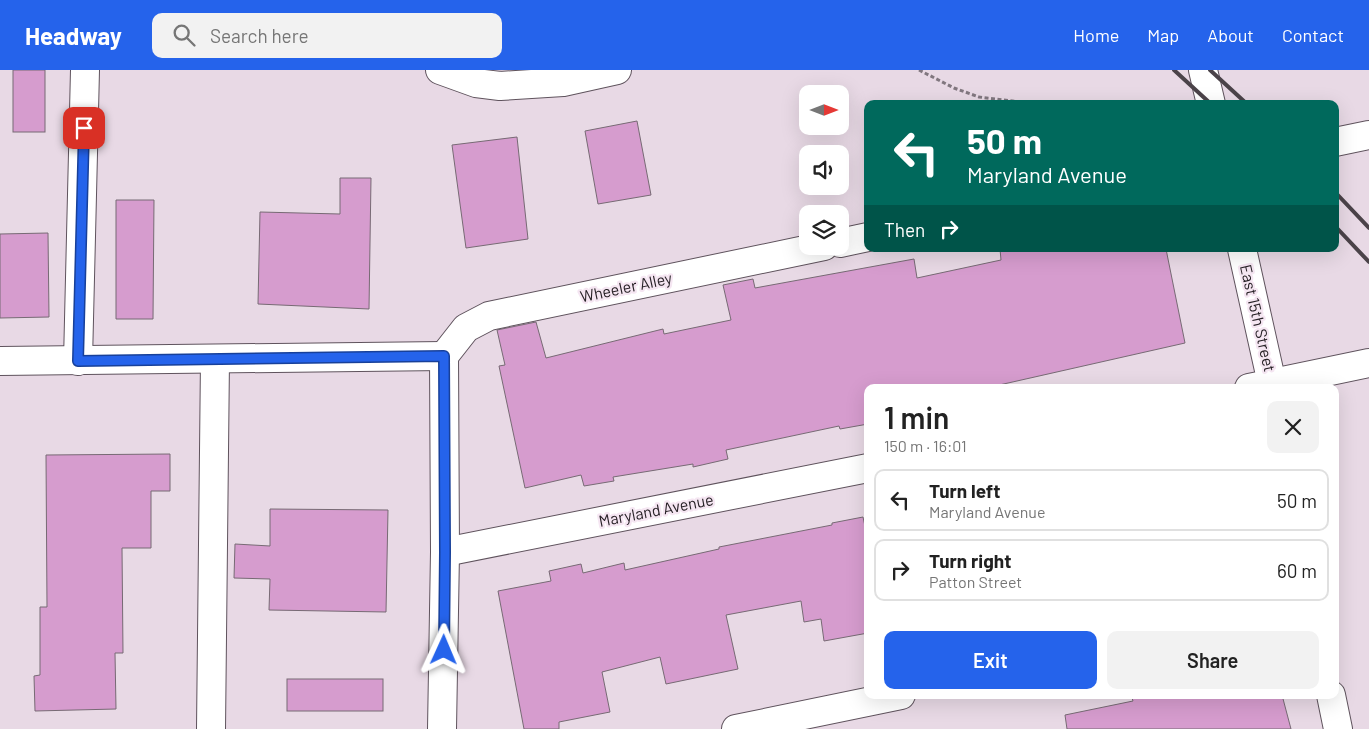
<!DOCTYPE html>
<html lang="en">
<head>
<meta charset="utf-8">
<style>
	:root { --surface:#fff; --page:#f2f2f2; --text:#222; --muted:#767676; --line:#e0e0e0; --accent:#2563eb }
	body { margin:0; font-family:Barlow,sans-serif; background:var(--page); color:var(--text); height:100vh; display:flex; flex-direction:column; font-size:19px; white-space:nowrap }
	* { box-sizing:border-box; margin:0 }
	p { font-size:16px; color:var(--muted) }
	.icon { flex:none; width:28px; height:28px; fill:none; stroke:currentColor; stroke-width:2; stroke-linecap:round; stroke-linejoin:round }
	.map { position:relative; flex:1; overflow:hidden }
	.panel { position:absolute; left:864px; top:314px; width:475px; height:315px; display:flex; flex-direction:column; background:var(--surface); border-radius:10px; box-shadow:0 5px 20px #0002 }
	.panel>* { flex:none }
	.top-card { position:absolute; left:864px; top:30px; width:475px; height:152px; border-radius:10px; box-shadow:0 5px 20px #0002; background:#00695c; color:#fff; overflow:hidden }
	.needle { width:32px; rotate:90deg }
	.controls { position:absolute; left:799px; top:15px; display:grid; gap:10px }
	.controls a { display:grid; place-items:center; width:50px; height:50px; border-radius:10px; background:var(--surface); box-shadow:0 5px 20px #0002; font-size:25px }
	.pin { position:absolute; display:grid; place-items:center; width:42px; height:42px; color:#fff; margin:-21px; border-radius:10px; box-shadow:0 2px 8px #0006 }
	.me { position:absolute; width:55px; margin:-28px; rotate:1deg; stroke-linejoin:round; filter:drop-shadow(0 0 4px #0008) }
	.turn { display:flex; align-items:center; gap:18px; height:105px; padding:0 20px; font-size:22px }
	.turn .icon { width:65px; height:65px; stroke-width:2.5 }
	.turn b { display:block; font-size:35px; line-height:42px }
	.then { display:flex; align-items:center; height:48px; padding:0 20px; background:#0003; gap:10px; font-size:19px }
	.round { display:grid; place-items:center; flex:none; width:52px; height:52px; border-radius:10px; background:var(--page) }
	.overview { display:flex; align-items:center; justify-content:space-between; height:85px; padding:0 20px }
	h1 { font-size:30px; font-weight:600; line-height:38px }
	.cta { display:flex; gap:10px; margin-top:auto; padding:10px 20px }
	.cta a { flex:1; height:58px; border-radius:10px; background:var(--accent); color:#fff; font-size:20px; font-weight:600; line-height:58px; text-align:center }
	.cta a+a { background:var(--page); color:var(--text) }
	ul { padding:0; list-style:none }
	li { display:flex; align-items:center; gap:15px; height:62px; margin:0 10px 8px; padding:0 10px; border:2px solid var(--line); border-radius:10px }
	li div { flex:1 }
	li b { display:block; font-size:19px }
	li em { font-style:normal }
	header { display:flex; align-items:center; gap:30px; box-sizing:border-box; height:70px; padding:0 25px; background:var(--accent); color:#fff }
	header strong { font-size:24px }
	nav { display:flex; gap:28px; margin-inline-start:auto; font-size:18px }
	.search { width:350px; height:45px; background:var(--page); display:flex; align-items:center; gap:12px; box-sizing:border-box; padding:0 18px; border-radius:10px; color:var(--muted); font-size:19px }
	.map>svg:first-child { display:block }
	.building { fill:#d69cce; stroke:#776a74 }
	.lines { fill:none; stroke-linecap:round; stroke-linejoin:round }
	.minor-casing { stroke:#5f535d; stroke-width:30 }
	.path { stroke:#81777f; stroke-width:3; stroke-dasharray:4 2.5; stroke-linecap:butt }
	.minor { stroke:#fff; stroke-width:28 }
	.rail { stroke:#4b4349; stroke-width:4 }
	.route-casing { stroke:#184099; stroke-width:12 }
	.route { stroke:#2563eb; stroke-width:9 }
	.labels { text-anchor:middle; stroke-width:4.5; stroke-linejoin:round; paint-order:stroke }
	.street-label { font-size:16px; fill:#272126; stroke:#f5e6f2 }
</style>
</head>
<body>
<header>
<strong>Headway</strong>
<div class="search"><svg class="icon" aria-label="search" viewBox="0 0 24 24"><circle cx="10" cy="10" r="6"/><path d="M15 15l6 6"/></svg>Search here</div>
<nav><a>Home</a><a>Map</a><a>About</a><a>Contact</a></nav>
</header>
<div class="map">
<svg width="1369" height="659" viewBox="0 0 1369 659">
	<rect width="100%" height="100%" fill="#e8d9e5"/>
	<!-- building -->
	<g class="building">
		<rect x="13" y="0" width="32" height="62"/>
		<path d="M 637,51 L 651,125 L 598,134 L 585,61 Z"/>
		<path d="M 517,67 L 528,169 L 466,178 L 452,75 Z"/>
		<path d="M 340,108 L 371,108 L 369,239 L 258,234 L 260,142 L 340,144 Z"/>
		<path d="M 116,130 L 154,130 L 153,249 L 116,249 Z"/>
		<path d="M 48,163 L 49,247 L 0,248 L 0,164 Z"/>
		<path d="M 1000,179 L 1166,179 L 1185,273 L 986,318 L 868,318 L 868,354 L 840,359 L 839,356 L 726,380 L 728,389 L 693,397 L 693,394 L 613,407 L 614,411 L 584,416 L 581,405 L 525,418 L 499,296 L 505,295 L 497,260 L 536,252 L 546,288 L 663,259 L 664,264 L 731,250 L 723,215 L 753,209 L 755,218 L 914,189 L 917,208 L 1001,190 Z"/>
		<path d="M 170,384 L 170,421 L 151,421 L 151,478 L 122,478 L 123,583 L 115,583 L 116,639 L 35,641 L 34,606 L 40,605 L 40,537 L 47,537 L 46,385 Z"/>
		<path d="M 270,439 L 388,440 L 386,542 L 269,540 L 270,509 L 234,508 L 235,474 L 270,476 Z"/>
		<path d="M 863,447 L 868,470 L 868,563 L 824,571 L 821,549 L 804,552 L 801,531 L 726,545 L 738,599 L 666,614 L 660,587 L 602,602 L 610,642 L 559,652 L 559,659 L 524,659 L 498,521 L 551,511 L 549,501 L 581,494 L 583,503 L 624,493 L 625,500 L 719,479 L 719,477 L 832,455 L 832,453 Z"/>
		<rect x="287" y="609" width="96" height="32"/>
		<path d="M 1131,625 L 1282,625 L 1291,659 L 1067,659 L 1065,645 L 1133,631 Z"/>
	</g>
	<g class="lines">
		<defs>
			<g id="minor">
				<path d="M 440,0 L 476,13 L 500,16 L 563,12 L 617,0"/>
				<path d="M 1203,0 L 1211,34"/>
				<path d="M 1335,72 L 1369,65"/>
				<path d="M 840,173 L 868,167"/>
				<path d="M 1242,179 L 1273,318"/>
				<path d="M 444,286 L 466,258 L 489,246 L 824,176"/>
				<path d="M 0,291 L 444,286"/>
				<path d="M 78,291 L 85,0"/>
				<path d="M 1249,318 L 1369,293"/>
				<path d="M 445,482 L 868,398"/>
				<path d="M 1331,625 L 1338,659"/>
				<path d="M 211,659 L 215,289"/>
				<path d="M 442,659 L 445,482 L 444,286"/>
				<path d="M 736,659 L 901,625"/>
			</g>
		</defs>
		<!-- minor casing -->
		<use href="#minor" class="minor-casing"/>
		<!-- path -->
		<path class="path" d="M 919,0 L 954,18 L 979,27 L 1037,34"/>
		<!-- minor -->
		<use href="#minor" class="minor"/>
		<!-- rail -->
		<g class="rail">
			<path d="M 1174,0 L 1211,34"/>
			<path d="M 1210,0 L 1247,34"/>
			<path d="M 1335,122 L 1369,158"/>
			<path d="M 1335,156 L 1369,192"/>
		</g>
	</g>
	<g class="lines">
		<defs>
			<path id="route" d="M 84,58 L 78,291 L 444,286 L 445,482 L 444,580"/>
		</defs>
		<!-- route casing -->
		<use href="#route" class="route-casing"/>
		<!-- route -->
		<use href="#route" class="route"/>
	</g>
	<g class="labels">
		<!-- street labels -->
		<g class="street-label">
			<text transform="translate(626 217) rotate(-12)" y="6">Wheeler Alley</text>
			<text transform="translate(1258 248) rotate(77)" y="6">East 15th Street</text>
			<text transform="translate(656 440) rotate(-11)" y="6">Maryland Avenue</text>
		</g>
	</g>
</svg>
<div class="controls">
<a><svg class="needle" viewBox="-14 -14 28 28"><path d="M0-13l5 13h-10z" fill="#e53935"/><path d="M0 13l5-13h-10z" fill="#767676"/></svg></a>
<a><svg class="icon" aria-label="sound" viewBox="0 0 24 24"><path d="M4 9h4l5-4v14l-5-4H4zM17 9q2 3 0 6"/></svg></a>
<a><svg class="icon" aria-label="layers" viewBox="0 0 24 24"><path d="M12 4l9 5-9 5-9-5zM3 14l9 5 9-5"/></svg></a>
</div>
<div class="pin" style="left:84px;top:58px;background:#d93025"><svg class="icon" aria-label="arrive" viewBox="0 0 24 24"><path d="M6 21V4h12l-3 4 3 4H6"/></svg></div>
<svg class="me" style="left:444px;top:580px" viewBox="-20 -20 40 40"><path d="M0-17L14 15 0 8-14 15z" fill="#2563eb" stroke="#fff" stroke-width="4"/></svg>
<div class="top-card">
<div class="turn"><svg class="icon" aria-label="left" viewBox="0 0 24 24"><path d="M17 20v-9H6M10 6l-5 5 5 5"/></svg><div><b>50 m</b>Maryland Avenue</div></div>
<div class="then">Then<svg class="icon" aria-label="right" viewBox="0 0 24 24"><path d="M7 20v-9h11M14 6l5 5-5 5"/></svg></div>
</div>
<section class="panel">
<div class="overview"><div><h1>1 min</h1><p>150 m · 16:01</p></div><a class="round"><svg class="icon" aria-label="close" viewBox="0 0 24 24"><path d="M6 6l12 12M18 6L6 18"/></svg></a></div>
<ul>
<li><svg class="icon" aria-label="left" viewBox="0 0 24 24"><path d="M17 20v-9H6M10 6l-5 5 5 5"/></svg><div><b>Turn left</b><p>Maryland Avenue</p></div><em>50 m</em></li>
<li><svg class="icon" aria-label="right" viewBox="0 0 24 24"><path d="M7 20v-9h11M14 6l5 5-5 5"/></svg><div><b>Turn right</b><p>Patton Street</p></div><em>60 m</em></li>
</ul>
<div class="cta"><a>Exit</a><a>Share</a></div>
</section>
</div>
</body>
</html>
